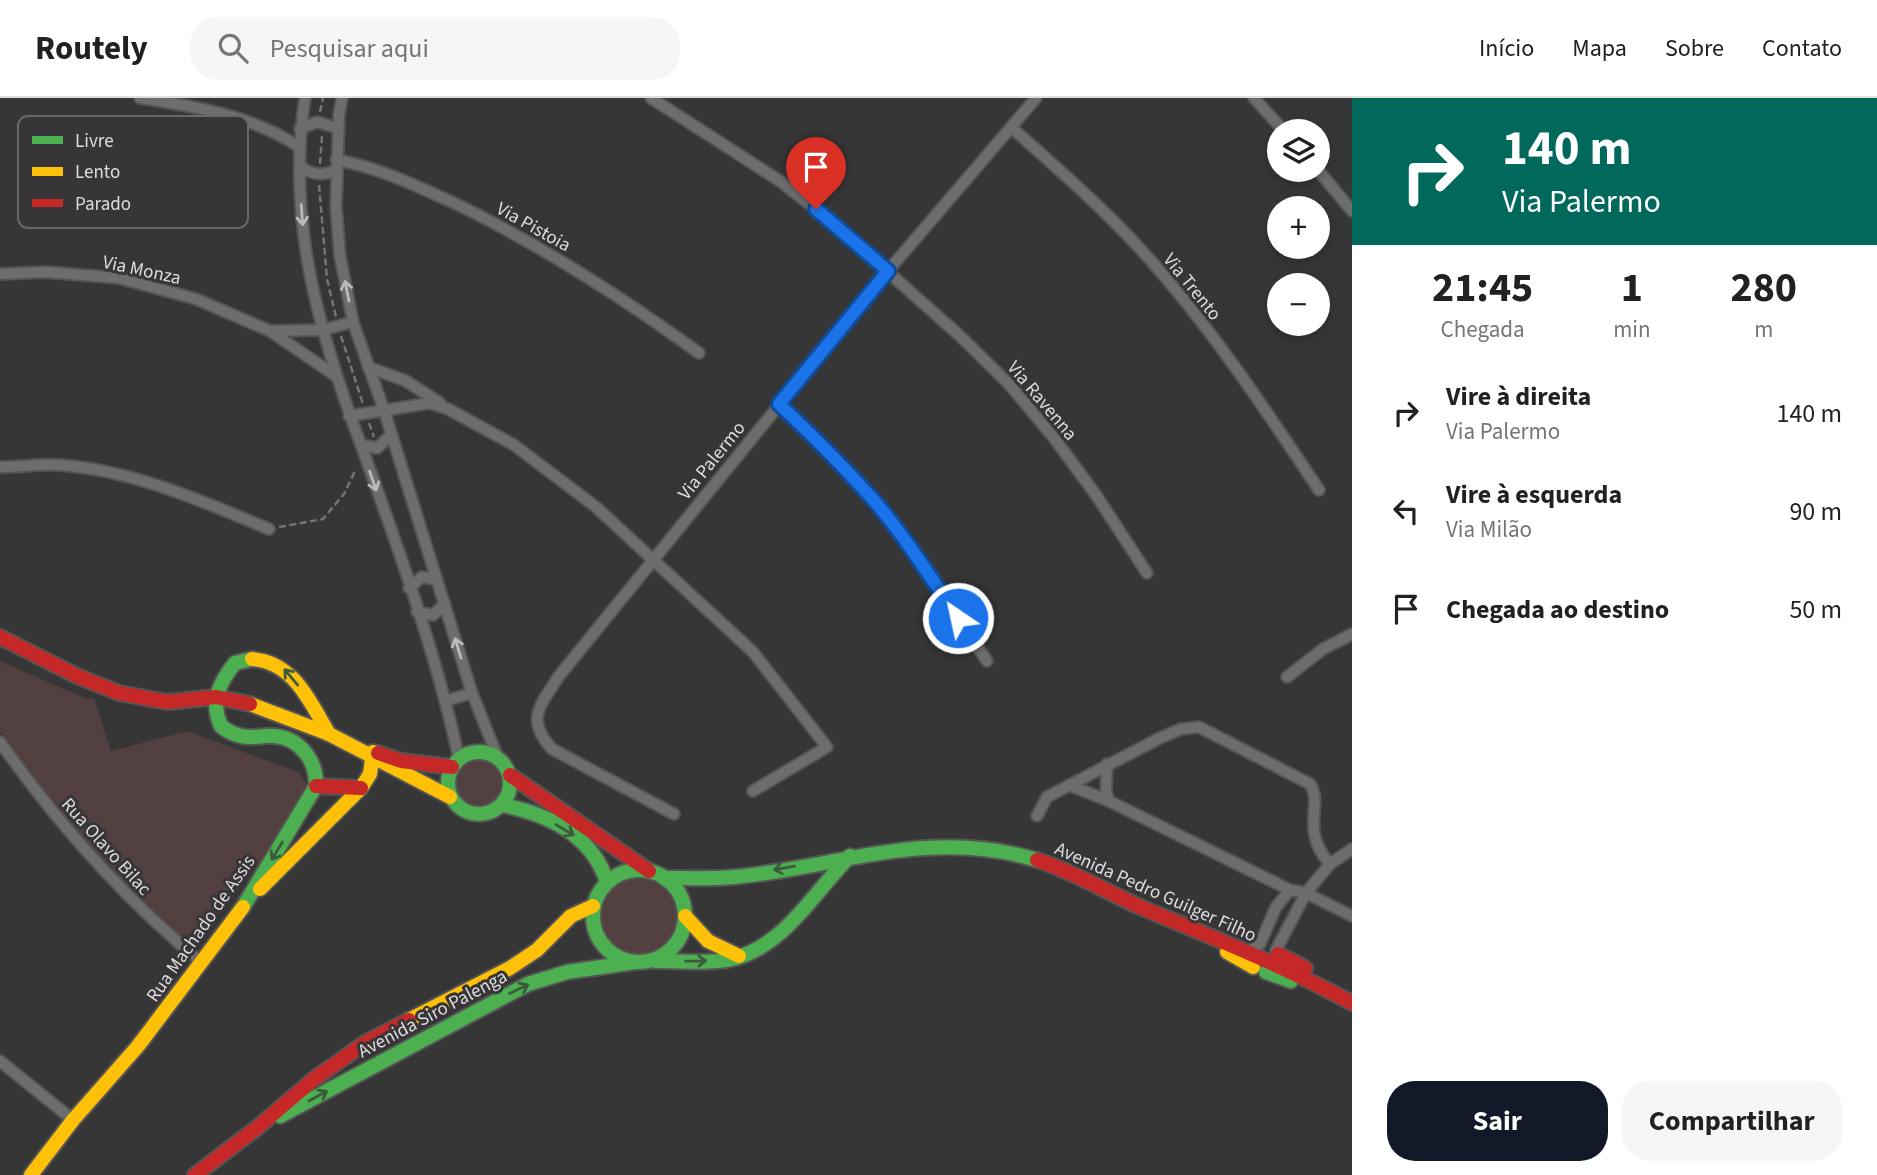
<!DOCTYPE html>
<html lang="pt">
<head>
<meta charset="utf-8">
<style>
	:root { --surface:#fff; --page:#f6f6f6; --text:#202124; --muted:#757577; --line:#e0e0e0; --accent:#111827 }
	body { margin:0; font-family:"Source Sans 3",sans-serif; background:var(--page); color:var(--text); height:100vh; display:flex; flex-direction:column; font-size:26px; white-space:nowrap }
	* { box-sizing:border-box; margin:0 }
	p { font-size:23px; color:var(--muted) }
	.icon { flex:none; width:38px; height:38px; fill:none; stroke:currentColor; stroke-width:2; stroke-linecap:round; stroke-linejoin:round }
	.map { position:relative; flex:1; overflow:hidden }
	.drawer { display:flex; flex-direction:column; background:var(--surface); width:525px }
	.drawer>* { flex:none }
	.hud { background:#00695c; color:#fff; overflow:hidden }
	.controls { position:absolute; left:1267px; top:21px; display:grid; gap:14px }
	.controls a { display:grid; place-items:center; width:63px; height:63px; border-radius:50%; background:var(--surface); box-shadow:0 4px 10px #0003; font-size:35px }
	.pin { position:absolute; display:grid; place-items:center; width:60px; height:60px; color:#fff; margin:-72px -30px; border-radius:50% 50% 50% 0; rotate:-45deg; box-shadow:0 0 7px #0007 }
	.pin .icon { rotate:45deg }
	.me { position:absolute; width:77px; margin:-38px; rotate:326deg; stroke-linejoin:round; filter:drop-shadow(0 0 5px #0008) }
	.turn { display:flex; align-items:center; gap:24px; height:147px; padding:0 35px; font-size:32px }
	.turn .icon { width:91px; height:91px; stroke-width:2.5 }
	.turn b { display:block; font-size:49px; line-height:60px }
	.eta { display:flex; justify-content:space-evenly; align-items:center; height:119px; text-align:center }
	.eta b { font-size:42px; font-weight:700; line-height:49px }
	.action { display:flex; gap:14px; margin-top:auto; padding:14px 35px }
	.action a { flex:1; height:80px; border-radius:28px; background:var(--accent); color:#fff; font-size:28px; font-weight:700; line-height:80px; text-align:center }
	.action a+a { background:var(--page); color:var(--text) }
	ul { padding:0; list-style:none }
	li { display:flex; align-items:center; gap:21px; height:98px; padding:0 35px }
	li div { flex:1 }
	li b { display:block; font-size:26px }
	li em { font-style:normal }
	header { display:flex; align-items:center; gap:42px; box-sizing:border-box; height:98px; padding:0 35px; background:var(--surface); border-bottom:2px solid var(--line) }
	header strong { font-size:33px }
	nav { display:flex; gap:38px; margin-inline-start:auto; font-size:24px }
	.search { width:490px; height:63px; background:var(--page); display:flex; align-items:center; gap:18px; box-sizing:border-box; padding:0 24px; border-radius:28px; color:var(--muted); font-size:26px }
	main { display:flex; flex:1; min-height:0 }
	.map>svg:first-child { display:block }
	.green { fill:#51403f }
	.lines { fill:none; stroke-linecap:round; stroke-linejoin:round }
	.street-casing { stroke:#545454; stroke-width:14 }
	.fast-casing { stroke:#545454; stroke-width:18 }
	.slow-casing { stroke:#545454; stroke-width:18 }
	.jam-casing { stroke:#545454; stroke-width:18 }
	.path { stroke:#747474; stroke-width:2.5; stroke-dasharray:7 3.5; stroke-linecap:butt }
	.street { stroke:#6d6d6d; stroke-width:10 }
	.fast { stroke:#4caf50; stroke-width:14 }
	.slow { stroke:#ffc107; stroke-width:14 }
	.jam { stroke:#c62828; stroke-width:14 }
	.oneway { stroke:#bcbbbc }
	.oneway2 { stroke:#3d5a3e }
	.route-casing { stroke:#114b97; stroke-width:18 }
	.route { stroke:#1a73e8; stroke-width:12 }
	.labels { text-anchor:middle; stroke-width:6; stroke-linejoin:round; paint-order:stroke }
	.street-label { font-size:19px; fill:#deddde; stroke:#373537 }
	.key { fill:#373537; stroke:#696769; stroke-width:2 }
	.key-label { font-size:19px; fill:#deddde }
</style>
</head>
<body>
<header>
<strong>Routely</strong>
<div class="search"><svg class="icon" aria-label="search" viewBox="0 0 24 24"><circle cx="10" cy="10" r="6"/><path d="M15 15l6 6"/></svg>Pesquisar aqui</div>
<nav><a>Início</a><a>Mapa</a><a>Sobre</a><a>Contato</a></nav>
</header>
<main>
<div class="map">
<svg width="1352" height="1077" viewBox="0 0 1352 1077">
	<rect width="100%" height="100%" fill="#363636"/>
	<!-- green -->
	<g class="green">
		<path d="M 0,563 L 87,601 L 94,600 L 111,653 L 187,633 L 298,674 C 311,687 308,697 301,713 L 204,833 L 192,838 L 177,837 L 93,755 L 46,698 L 0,633 Z"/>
		<circle cx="479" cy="685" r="25"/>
		<circle cx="639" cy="818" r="39"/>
	</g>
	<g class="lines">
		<defs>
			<g id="street">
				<path d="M 140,0 C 193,8 254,18 299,49"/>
				<path d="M 305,0 C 286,122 319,234 361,347 C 397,446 437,558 459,661"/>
				<path d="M 342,0 L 339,17 L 336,108 L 340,158 L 353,224 L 384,312 L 472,595 L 498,660"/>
				<path d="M 651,0 L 780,83 L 833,125 L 960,238 L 1009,286 L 1054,340 L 1096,397 L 1147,475"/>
				<path d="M 1254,0 L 1284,33"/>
				<path d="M 1012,30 C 1057,70 1103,110 1144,155 C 1210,228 1265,311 1319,392"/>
				<path d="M 300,31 L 317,24 L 338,30"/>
				<path d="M 336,62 C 378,69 414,87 452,104 C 540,146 620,198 699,255"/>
				<path d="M 300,68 C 312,77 323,79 337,71"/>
				<path d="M 1318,72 L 1352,113"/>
				<path d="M 0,176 L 46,174 L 119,180 L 196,201 L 270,233 L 322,232 L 353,224"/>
				<path d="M 270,233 L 336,278"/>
				<path d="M 368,269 L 406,283 L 440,305"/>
				<path d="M 779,306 C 814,339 849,372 880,410 C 919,458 952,511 987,563"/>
				<path d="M 349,318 L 430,305 L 448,311 L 514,347 L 596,409 L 753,554 L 827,649 L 753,693"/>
				<path d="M 361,347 L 377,350 L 390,338"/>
				<path d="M 0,369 C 19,369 40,366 59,367 C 133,372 202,403 269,431"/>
				<path d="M 409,490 L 422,479 L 437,482"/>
				<path d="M 417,514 L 433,517 L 445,506"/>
				<path d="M 1287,579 L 1323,551 L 1352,536"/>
				<path d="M 445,603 L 472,595"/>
				<path d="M 0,644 C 58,726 124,800 201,864"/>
				<path d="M 1107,666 L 1106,693 L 1109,703"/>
				<path d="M 1069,687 L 1109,703 L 1290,792 L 1306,795 L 1330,766 L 1352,751"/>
				<path d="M 674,716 L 552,651 C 525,621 540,608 559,578 L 888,173 L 1036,0"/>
				<path d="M 1037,718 L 1047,699 L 1160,640 L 1181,631 L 1199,629 L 1310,686 C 1324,707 1299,731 1330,766"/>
				<path d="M 1278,862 L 1276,852 L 1306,795 L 1352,818"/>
				<path d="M 1249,863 L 1251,852 L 1260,846 L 1276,809 L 1290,792"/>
				<path d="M 0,963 L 73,1022"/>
			</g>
			<g id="fast">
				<circle cx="479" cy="685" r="31"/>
				<path d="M 502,707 C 548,716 592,737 607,784"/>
				<circle cx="639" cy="818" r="46"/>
				<path d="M 664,780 C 687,780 711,781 734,779 C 840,769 929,729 1037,762"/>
				<path d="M 243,809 L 316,688 C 317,663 300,640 274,638 C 263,637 252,641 241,638 C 233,636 227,633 221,628 C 210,604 219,585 235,565 L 252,561"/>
				<path d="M 656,863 C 681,863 708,866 732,861 C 784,849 815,793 850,758"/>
				<path d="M 1266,874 L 1291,883"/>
				<path d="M 280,1018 L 528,886 L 567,874 L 636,864"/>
			</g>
			<g id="slow">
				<path d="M 252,561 C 294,564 310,604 329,636"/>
				<path d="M 250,606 L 329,636 L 450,699"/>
				<path d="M 260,791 L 361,690 L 370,676 L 373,654"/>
				<path d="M 685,818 L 708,843 L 739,858"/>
				<path d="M 1227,854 L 1253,869"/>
				<path d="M 409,922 L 510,870 L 537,852 L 571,818 L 593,808"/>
				<path d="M 31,1077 L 73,1022 L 138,948 L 243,809"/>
			</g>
			<g id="jam">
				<path d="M 0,539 L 77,578 L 119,595 L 167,604 L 216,599 L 250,606"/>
				<path d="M 378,655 L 401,663 L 452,669"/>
				<path d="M 510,677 L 649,773"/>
				<path d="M 316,688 L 361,690"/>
				<path d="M 1037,762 C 1074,774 1105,793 1140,809 C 1212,839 1284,868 1352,905"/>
				<path d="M 1278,856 L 1305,870"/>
				<path d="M 195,1077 L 257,1030 L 314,981 L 365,945 L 409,922"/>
			</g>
		</defs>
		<!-- street casing -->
		<use href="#street" class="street-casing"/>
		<!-- fast casing -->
		<use href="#fast" class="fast-casing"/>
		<!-- slow casing -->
		<use href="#slow" class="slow-casing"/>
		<!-- jam casing -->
		<use href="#jam" class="jam-casing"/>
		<!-- path -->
		<g class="path">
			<path d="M 320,14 L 323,0"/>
			<path d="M 320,66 L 322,38"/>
			<path d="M 319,87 L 327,181 L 336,219"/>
			<path d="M 341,238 L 363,306"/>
			<path d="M 369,325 L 374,339"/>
			<path d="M 279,429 L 323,421 L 344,396 L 356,371"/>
		</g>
		<!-- street -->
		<use href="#street" class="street"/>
		<!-- fast -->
		<use href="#fast" class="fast"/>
		<!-- slow -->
		<use href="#slow" class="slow"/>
		<!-- jam -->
		<use href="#jam" class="jam"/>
	</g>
	<!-- one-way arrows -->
	<defs><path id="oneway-shaft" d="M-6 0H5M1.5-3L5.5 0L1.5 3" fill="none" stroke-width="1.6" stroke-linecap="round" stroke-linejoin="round" transform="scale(1.75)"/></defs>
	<g class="oneway">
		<use href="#oneway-shaft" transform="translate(302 117) rotate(86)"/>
		<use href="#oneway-shaft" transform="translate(347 193) rotate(-101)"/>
		<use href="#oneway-shaft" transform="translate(373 383) rotate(71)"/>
		<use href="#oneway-shaft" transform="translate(458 550) rotate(-107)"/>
	</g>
	<g class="oneway2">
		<use href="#oneway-shaft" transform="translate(291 579) rotate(-130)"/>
		<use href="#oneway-shaft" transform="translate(565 732) rotate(31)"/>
		<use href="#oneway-shaft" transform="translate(277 753) rotate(121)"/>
		<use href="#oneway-shaft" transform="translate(784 770) rotate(170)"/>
		<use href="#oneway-shaft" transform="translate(696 863) rotate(-1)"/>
		<use href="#oneway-shaft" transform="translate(519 891) rotate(-26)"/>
		<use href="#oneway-shaft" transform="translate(318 998) rotate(-29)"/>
	</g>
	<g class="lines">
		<defs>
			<path id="route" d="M 816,111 L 888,173 L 779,306 C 813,338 846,371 877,406 C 907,442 932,481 958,520"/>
		</defs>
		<!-- route casing -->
		<use href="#route" class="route-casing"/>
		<!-- route -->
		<use href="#route" class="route"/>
	</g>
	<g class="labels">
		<!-- street labels -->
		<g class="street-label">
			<text transform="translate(534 128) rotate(29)" y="7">Via Pistoia</text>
			<text transform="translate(142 171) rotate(12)" y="7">Via Monza</text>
			<text transform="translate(1193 188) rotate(51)" y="7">Via Trento</text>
			<text transform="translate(1043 302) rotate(50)" y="7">Via Ravenna</text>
			<text transform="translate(711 362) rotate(-51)" y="7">Via Palermo</text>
			<text transform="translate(107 748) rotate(48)" y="7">Rua Olavo Bilac</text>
			<text transform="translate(1156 793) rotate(24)" y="7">Avenida Pedro Guilger Filho</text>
			<text transform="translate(200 830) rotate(-55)" y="7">Rua Machado de Assis</text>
			<text transform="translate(432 915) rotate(-28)" y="7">Avenida Siro Palenga</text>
		</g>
	</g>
	<!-- legend -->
	<rect x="18" y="18" width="230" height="112" rx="10" class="key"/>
	<rect x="32" y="38" width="31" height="8" fill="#4caf50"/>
	<rect x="32" y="69" width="31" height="9" fill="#ffc107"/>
	<rect x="32" y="101" width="31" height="8" fill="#c62828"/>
	<g class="key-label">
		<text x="75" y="49">Livre</text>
		<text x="75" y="80">Lento</text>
		<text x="75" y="112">Parado</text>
	</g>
</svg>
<div class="controls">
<a><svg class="icon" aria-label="layers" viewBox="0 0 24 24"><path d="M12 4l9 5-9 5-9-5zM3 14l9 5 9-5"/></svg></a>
<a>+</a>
<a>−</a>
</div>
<div class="pin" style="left:816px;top:111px;background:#d93025"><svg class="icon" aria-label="arrive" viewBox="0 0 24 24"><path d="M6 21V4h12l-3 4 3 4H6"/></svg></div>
<svg class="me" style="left:958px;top:520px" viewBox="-20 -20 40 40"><circle r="17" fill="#1a73e8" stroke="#fff" stroke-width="3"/><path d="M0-11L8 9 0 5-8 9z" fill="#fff"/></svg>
</div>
<section class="drawer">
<div class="hud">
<div class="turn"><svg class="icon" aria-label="right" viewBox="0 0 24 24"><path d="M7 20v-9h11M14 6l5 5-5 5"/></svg><div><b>140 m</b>Via Palermo</div></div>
</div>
<div class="eta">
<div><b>21:45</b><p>Chegada</p></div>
<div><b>1</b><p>min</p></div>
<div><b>280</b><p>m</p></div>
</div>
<ul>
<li><svg class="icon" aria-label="right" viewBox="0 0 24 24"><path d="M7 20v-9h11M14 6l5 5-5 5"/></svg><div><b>Vire à direita</b><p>Via Palermo</p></div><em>140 m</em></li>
<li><svg class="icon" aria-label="left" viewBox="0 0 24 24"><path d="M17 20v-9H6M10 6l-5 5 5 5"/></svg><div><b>Vire à esquerda</b><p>Via Milão</p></div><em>90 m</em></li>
<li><svg class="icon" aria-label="arrive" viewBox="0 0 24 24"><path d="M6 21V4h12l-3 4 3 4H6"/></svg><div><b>Chegada ao destino</b></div><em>50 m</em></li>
</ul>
<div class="action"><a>Sair</a><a>Compartilhar</a></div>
</section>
</main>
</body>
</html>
